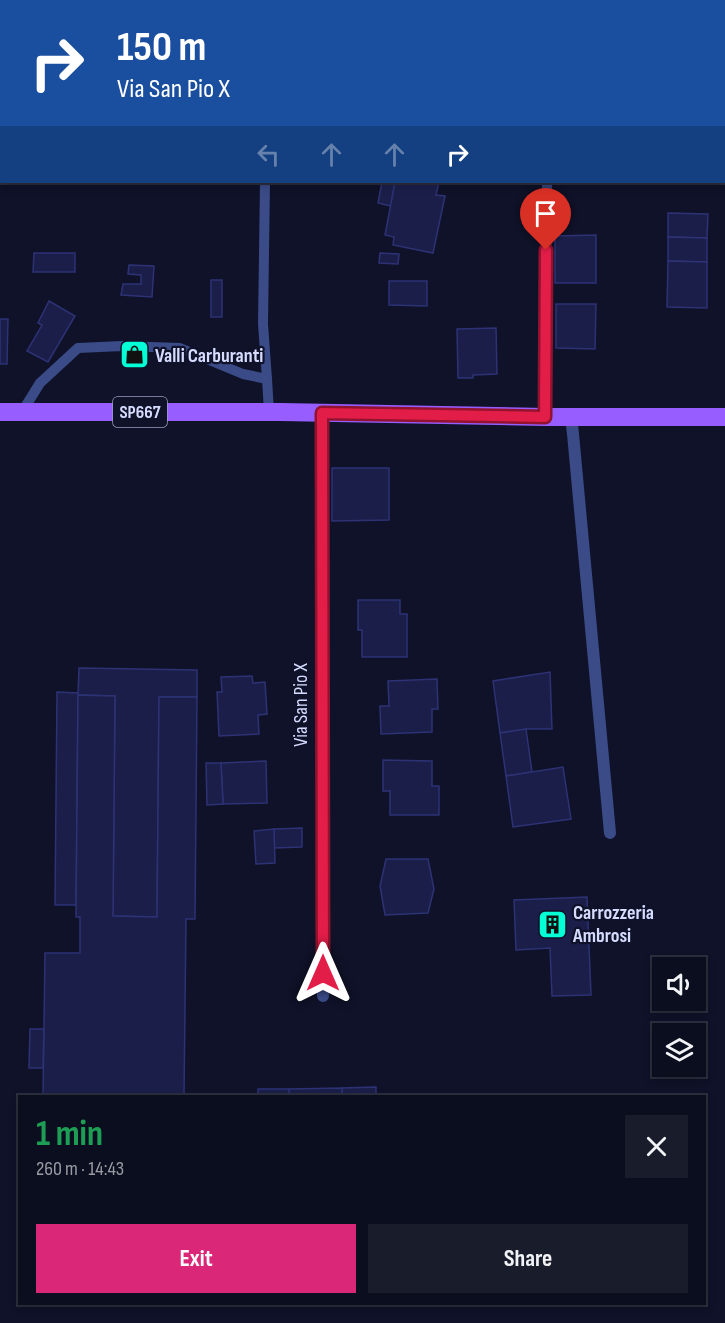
<!DOCTYPE html>
<html lang="en">
<head>
<meta charset="utf-8">
<style>
	:root { --surface:#0b0e1e; --page:#191c2b; --text:#f1f3f6; --muted:#9a9ca4; --line:#2b2e3c; --accent:#db2777 }
	body { margin:0; font-family:"Sofia Sans Condensed",sans-serif; background:var(--page); color:var(--text); height:100vh; display:flex; flex-direction:column; font-size:22px; white-space:nowrap }
	* { box-sizing:border-box; margin:0 }
	p { font-size:20px; color:var(--muted) }
	.icon { flex:none; width:33px; height:33px; fill:none; stroke:currentColor; stroke-width:2; stroke-linecap:round; stroke-linejoin:round }
	.map { position:relative; flex:1; overflow:hidden }
	.panel { position:absolute; left:18px; top:1095px; width:688px; height:210px; display:flex; flex-direction:column; background:var(--surface); border-radius:0px; box-shadow:0 3px 9px #0003,0 0 0 2px var(--line) }
	.panel>* { flex:none }
	.hud { position:absolute; left:0px; top:0px; width:726px; height:183px; box-shadow:0 3px 9px #0003,0 0 0 2px var(--line); background:#1a4fa0; color:#fff; overflow:hidden }
	.buttons { position:absolute; left:652px; top:957px; display:grid; gap:12px }
	.buttons a { display:grid; place-items:center; width:54px; height:54px; border-radius:0px; background:var(--surface); box-shadow:0 3px 9px #0003,0 0 0 2px var(--line); font-size:30px }
	.pin { position:absolute; display:grid; place-items:center; width:51px; height:51px; color:#fff; margin:-62px -26px; border-radius:50% 50% 50% 0; rotate:-45deg; box-shadow:0 0 6px #0007 }
	.pin .icon { rotate:45deg }
	.me { position:absolute; width:66px; margin:-33px; rotate:0deg; stroke-linejoin:round; filter:drop-shadow(0 0 4px #0008) }
	.turn { display:flex; align-items:center; gap:21px; height:126px; padding:0 18px; font-size:27px }
	.turn .icon { width:78px; height:78px; stroke-width:2.5 }
	.turn b { display:block; font-size:42px; line-height:51px }
	.lanes { display:flex; align-items:center; height:57px; padding:0 18px; background:#0003; justify-content:center; gap:30px; direction:ltr }
	.lanes .off { opacity:.35 }
	.round { display:grid; place-items:center; flex:none; width:63px; height:63px; border-radius:0px; background:var(--page) }
	.summary { display:flex; align-items:center; justify-content:space-between; height:102px; padding:0 18px }
	h1 { font-size:36px; font-weight:700; line-height:45px; color:#1e9e55 }
	.action { display:flex; gap:12px; margin-top:auto; padding:12px 18px }
	.action a { flex:1; height:69px; border-radius:0px; background:var(--accent); color:#fff; font-size:24px; font-weight:700; line-height:69px; text-align:center }
	.action a+a { background:var(--page); color:var(--text) }
	.map>svg:first-child { display:block }
	.building { fill:#1b1e49; stroke:#2d3275; stroke-width:1.5 }
	.lines { fill:none; stroke-linecap:round; stroke-linejoin:round }
	.service { stroke:#3a4b87; stroke-width:10 }
	.minor { stroke:#3a4b87; stroke-width:12 }
	.primary { stroke:#975dff; stroke-width:18 }
	.route-casing { stroke:#92132f; stroke-width:15 }
	.route { stroke:#e11d48; stroke-width:10 }
	.labels { text-anchor:middle; stroke-width:4.5; stroke-linejoin:round; paint-order:stroke }
	.shield { fill:#0f1228; stroke:#9a9fbe; stroke-width:1.5 }
	.shield-label { font-size:18px; font-weight:bold; fill:#d6dcff }
	.poi-label { font-size:20px; font-weight:bold; fill:#d6dcff; stroke:#0f1228; text-anchor:start }
	.street-label { font-size:20px; fill:#d6dcff; stroke:#0f1228 }
</style>
</head>
<body>
<div class="map">
<svg width="725" height="1323" viewBox="0 0 725 1323">
	<rect width="100%" height="100%" fill="#0f1228"/>
	<!-- building -->
	<g class="building">
		<path d="M 382,182 L 395,182 L 391,206 L 378,203 Z"/>
		<path d="M 395,182 L 439,182 L 436,195 L 445,196 L 433,253 L 393,245 L 394,237 L 385,235 Z"/>
		<path d="M 668,213 L 708,214 L 707,238 L 668,237 Z"/>
		<path d="M 596,235 L 596,283 L 555,283 L 555,236 Z"/>
		<path d="M 668,237 L 707,238 L 707,262 L 668,261 Z"/>
		<path d="M 34,253 L 75,253 L 75,272 L 33,272 Z"/>
		<path d="M 380,253 L 399,254 L 398,264 L 379,263 Z"/>
		<path d="M 668,261 L 707,262 L 707,308 L 667,307 Z"/>
		<path d="M 129,265 L 154,266 L 152,297 L 121,295 L 123,284 L 141,284 L 141,275 L 128,274 Z"/>
		<rect x="211" y="280" width="11" height="37"/>
		<path d="M 389,281 L 427,281 L 427,306 L 389,305 Z"/>
		<path d="M 49,301 L 75,316 L 48,362 L 27,351 L 42,325 L 38,323 Z"/>
		<path d="M 556,304 L 596,304 L 595,349 L 556,348 Z"/>
		<path d="M 0,319 L 8,319 L 7,364 L 0,364 Z"/>
		<path d="M 496,328 L 497,374 L 473,375 L 473,378 L 458,378 L 457,329 Z"/>
		<path d="M 332,468 L 389,468 L 389,520 L 332,521 Z"/>
		<path d="M 358,600 L 400,600 L 400,614 L 407,614 L 407,657 L 362,657 L 362,630 L 358,630 Z"/>
		<path d="M 79,668 L 197,670 L 197,697 L 159,697 L 157,917 L 113,916 L 115,696 L 78,695 Z"/>
		<path d="M 550,672 L 552,729 L 526,729 L 500,733 L 493,681 Z"/>
		<path d="M 252,676 L 253,683 L 265,682 L 267,714 L 258,715 L 259,734 L 219,736 L 217,692 L 222,692 L 221,677 Z"/>
		<path d="M 437,679 L 438,709 L 432,709 L 432,732 L 381,734 L 380,706 L 389,706 L 388,681 Z"/>
		<path d="M 57,692 L 78,693 L 76,905 L 55,905 Z"/>
		<path d="M 78,695 L 115,696 L 113,916 L 157,917 L 159,697 L 197,697 L 195,919 L 186,919 L 184,1096 L 43,1096 L 45,953 L 80,953 L 80,917 L 76,917 Z"/>
		<path d="M 526,729 L 532,772 L 506,776 L 500,733 Z"/>
		<path d="M 383,760 L 432,761 L 432,786 L 439,786 L 439,815 L 390,815 L 390,791 L 383,791 Z"/>
		<path d="M 266,761 L 267,803 L 223,804 L 221,763 Z"/>
		<path d="M 206,763 L 221,763 L 223,804 L 207,805 Z"/>
		<path d="M 563,767 L 571,819 L 513,827 L 506,776 Z"/>
		<path d="M 302,828 L 302,847 L 274,848 L 274,829 Z"/>
		<path d="M 274,829 L 275,863 L 256,864 L 254,831 Z"/>
		<path d="M 386,859 L 428,859 L 434,889 L 428,913 L 385,915 L 380,886 Z"/>
		<path d="M 587,897 L 591,995 L 552,996 L 550,948 L 516,950 L 514,900 Z"/>
		<path d="M 30,1029 L 44,1029 L 43,1068 L 29,1068 Z"/>
		<path d="M 376,1087 L 376,1096 L 342,1096 L 342,1088 Z"/>
		<path d="M 342,1088 L 342,1096 L 289,1096 L 289,1089 Z"/>
		<rect x="258" y="1089" width="31" height="7"/>
	</g>
	<g class="lines">
		<!-- service -->
		<g class="service">
			<path d="M 549,2 L 549,0"/>
			<path d="M 265,182 L 263,324 L 267,379"/>
			<path d="M 22,412 L 40,383 L 78,348 L 122,346 L 180,348 L 243,374 L 267,379 L 269,412"/>
			<path d="M 545,417 L 547,182"/>
		</g>
		<!-- minor -->
		<g class="minor">
			<path d="M 322,413 L 323,996"/>
			<path d="M 571,417 L 573,434 L 610,833"/>
		</g>
		<!-- primary -->
		<path class="primary" d="M 0,412 L 281,412 L 545,417 L 725,417"/>
	</g>
	<g class="lines">
		<defs>
			<path id="route" d="M 323,973 L 322,413 L 545,417 L 546,250"/>
		</defs>
		<!-- route casing -->
		<use href="#route" class="route-casing"/>
		<!-- route -->
		<use href="#route" class="route"/>
	</g>
	<!-- icons -->
	<defs>
		<symbol id="shop-square" viewBox="-11 -11 22 22"><rect x="-9" y="-9" width="18" height="18" rx="4" fill="#02ffd5" stroke="#0f1228"/><path d="M-5-2.5h2.3a2.7 3.5 0 0 1 5.4 0H5L5.5 6h-11ZM-1.5-2.5h3a1.5 2.3 0 0 0-3 0Z" fill="#111"/></symbol>
		<symbol id="building-square" viewBox="-11 -11 22 22"><rect x="-9" y="-9" width="18" height="18" rx="4" fill="#02ffd5" stroke="#0f1228"/><path d="M-4-6H4V6H1V3H-1V6H-4ZM-2.5-4.3h1.7v1.8h-1.7ZM.8-4.3h1.7v1.8H.8ZM-2.5-1h1.7V.8h-1.7ZM.8-1h1.7V.8H.8Z" fill="#111"/></symbol>
	</defs>
	<g fill-rule="evenodd">
		<use href="#shop-square" x="118" y="338" width="33" height="33"/>
		<use href="#building-square" x="536" y="908" width="33" height="33"/>
	</g>
	<g class="labels">
		<!-- shield labels -->
		<rect class="shield" x="113" y="397" width="54" height="30" rx="4.5"/>
		<g class="shield-label">
			<text x="140" y="418">SP667</text>
		</g>
		<!-- poi labels -->
		<g class="poi-label">
			<text x="155" y="362">Valli Carburanti</text>
			<text x="573" y="919">Carrozzeria<tspan x="573" dy="23">Ambrosi</tspan></text>
		</g>
		<!-- street labels -->
		<g class="street-label">
			<text transform="translate(300 705) rotate(-90)" y="7">Via San Pio X</text>
		</g>
	</g>
</svg>
<div class="buttons">
<a><svg class="icon" aria-label="sound" viewBox="0 0 24 24"><path d="M4 9h4l5-4v14l-5-4H4zM17 9q2 3 0 6"/></svg></a>
<a><svg class="icon" aria-label="layers" viewBox="0 0 24 24"><path d="M12 4l9 5-9 5-9-5zM3 14l9 5 9-5"/></svg></a>
</div>
<div class="pin" style="left:546px;top:250px;background:#d93025"><svg class="icon" aria-label="arrive" viewBox="0 0 24 24"><path d="M6 21V4h12l-3 4 3 4H6"/></svg></div>
<svg class="me" style="left:323px;top:973px" viewBox="-20 -20 40 40"><path d="M0-17L14 15 0 8-14 15z" fill="#e11d48" stroke="#fff" stroke-width="4"/></svg>
<div class="hud">
<div class="turn"><svg class="icon" aria-label="right" viewBox="0 0 24 24"><path d="M7 20v-9h11M14 6l5 5-5 5"/></svg><div><b>150 m</b>Via San Pio X</div></div>
<div class="lanes"><svg class="icon off" aria-label="left" viewBox="0 0 24 24"><path d="M17 20v-9H6M10 6l-5 5 5 5"/></svg><svg class="icon off" aria-label="ahead" viewBox="0 0 24 24"><path d="M12 20V5M6 11l6-6 6 6"/></svg><svg class="icon off" aria-label="ahead" viewBox="0 0 24 24"><path d="M12 20V5M6 11l6-6 6 6"/></svg><svg class="icon" aria-label="right" viewBox="0 0 24 24"><path d="M7 20v-9h11M14 6l5 5-5 5"/></svg></div>
</div>
<section class="panel">
<div class="summary"><div><h1>1 min</h1><p>260 m · 14:43</p></div><a class="round"><svg class="icon" aria-label="close" viewBox="0 0 24 24"><path d="M6 6l12 12M18 6L6 18"/></svg></a></div>
<div class="action"><a>Exit</a><a>Share</a></div>
</section>
</div>
</body>
</html>
